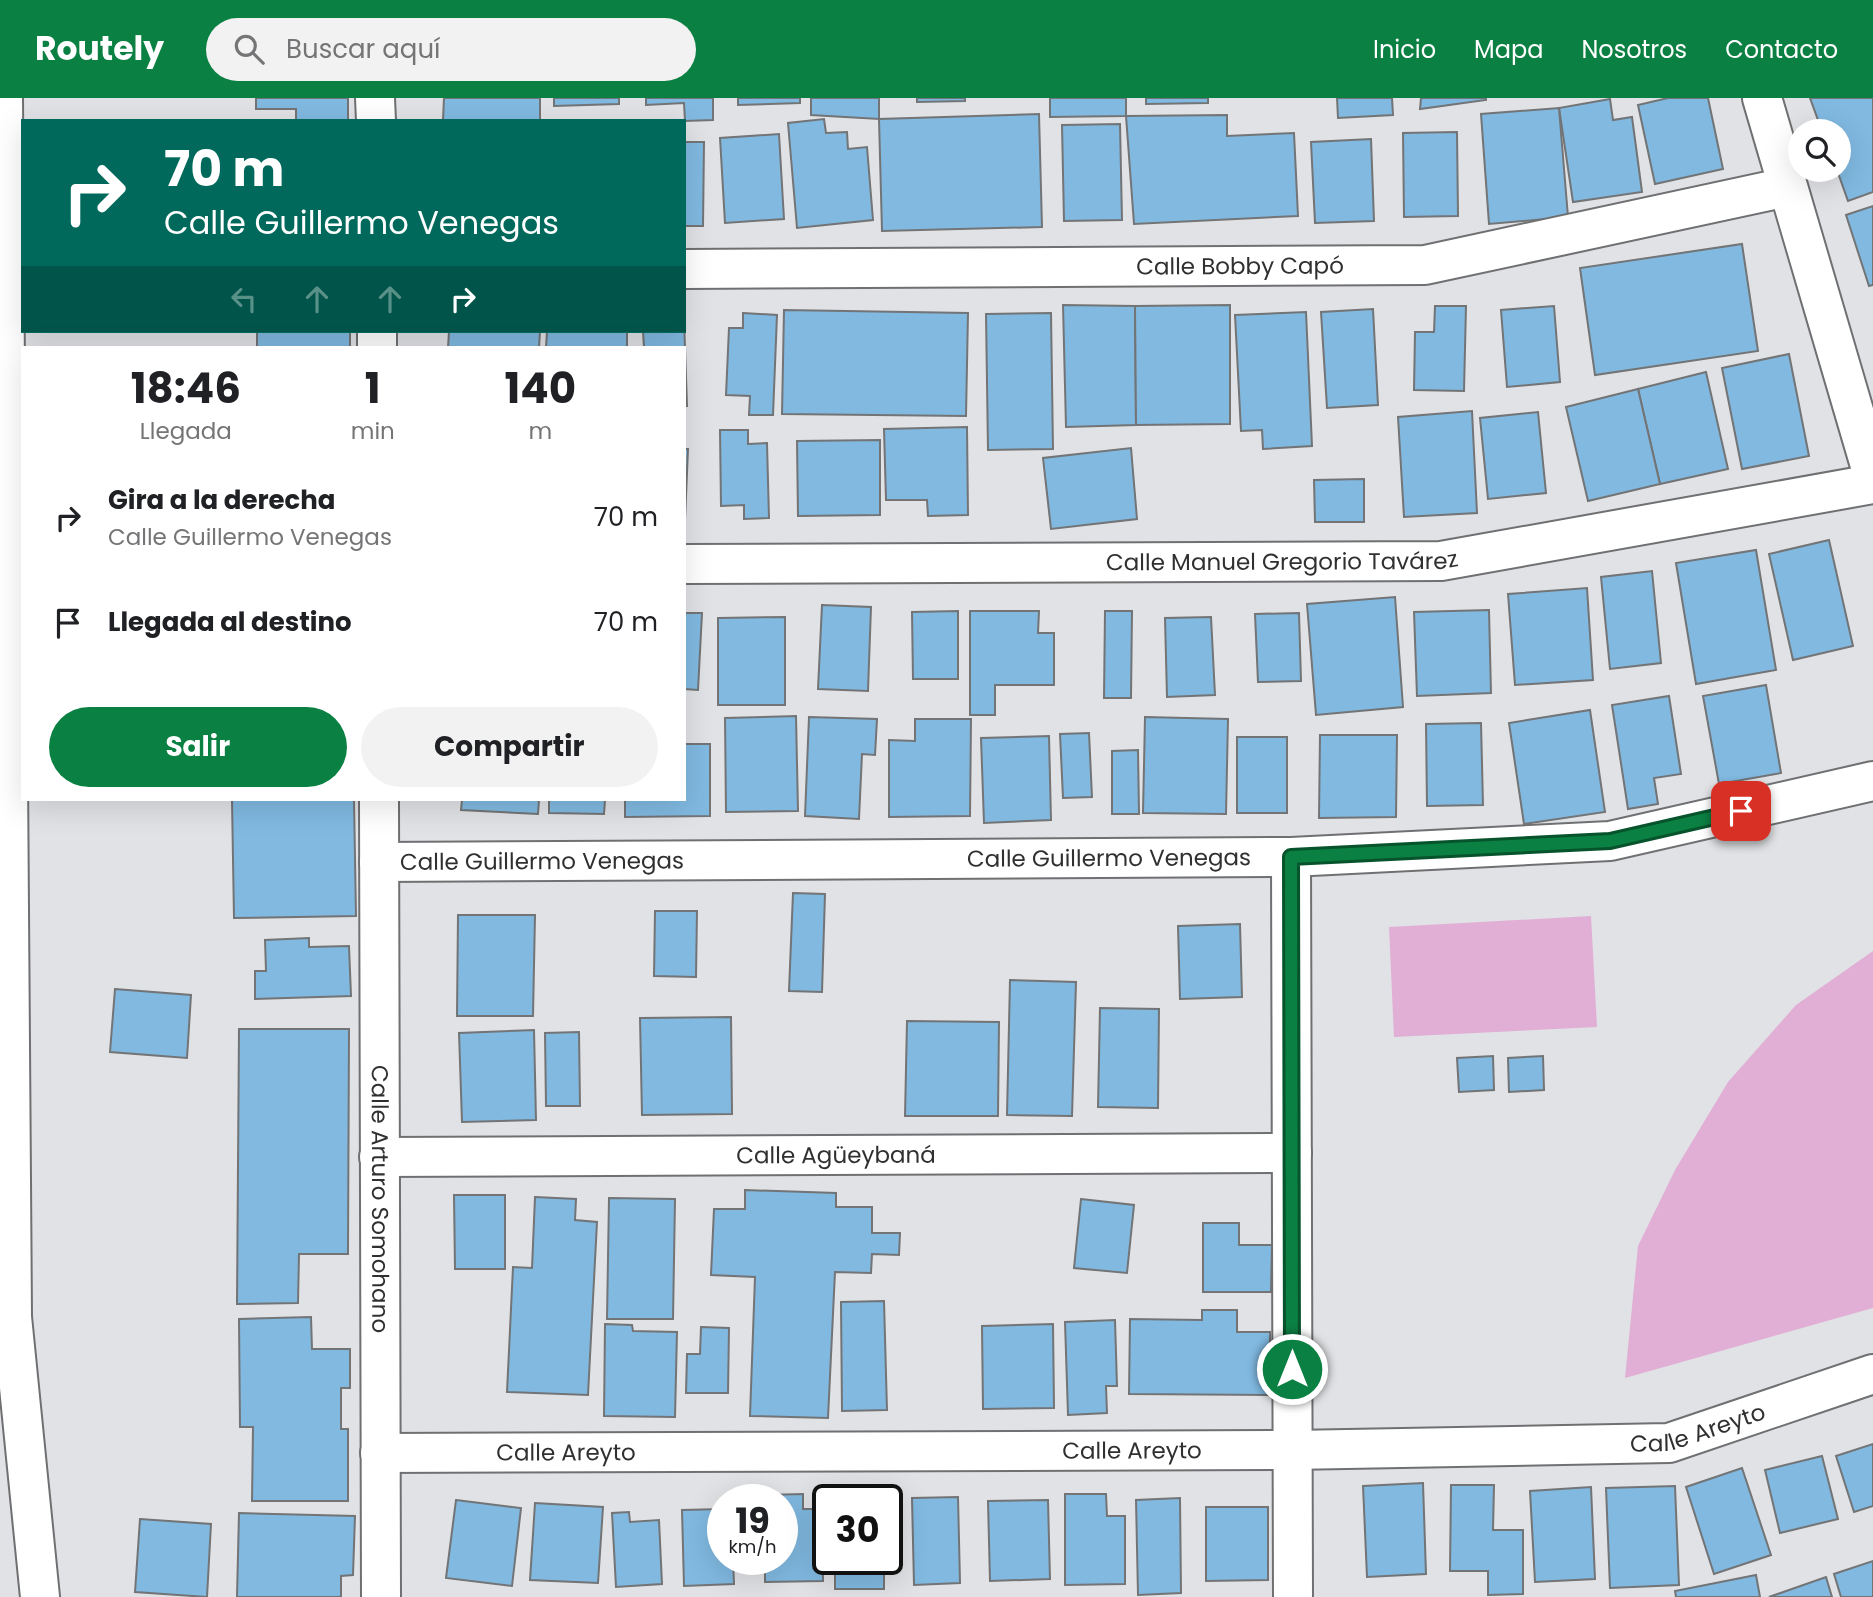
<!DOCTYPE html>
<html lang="es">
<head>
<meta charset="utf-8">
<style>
	:root { --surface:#fff; --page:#f2f2f2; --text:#202124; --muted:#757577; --accent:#0b8043 }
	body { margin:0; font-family:Poppins,sans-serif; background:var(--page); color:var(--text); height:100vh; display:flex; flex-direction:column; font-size:26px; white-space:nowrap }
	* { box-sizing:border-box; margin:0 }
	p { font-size:23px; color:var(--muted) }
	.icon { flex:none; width:38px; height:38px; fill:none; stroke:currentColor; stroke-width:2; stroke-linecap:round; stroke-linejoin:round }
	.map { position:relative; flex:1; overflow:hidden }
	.details { position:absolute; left:21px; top:248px; width:665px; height:455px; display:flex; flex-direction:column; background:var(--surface); border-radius:0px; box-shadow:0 7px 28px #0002 }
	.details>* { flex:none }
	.banner { position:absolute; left:21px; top:21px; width:665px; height:214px; border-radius:0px; box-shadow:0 7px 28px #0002; background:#00695c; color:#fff; overflow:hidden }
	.controls { position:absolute; left:1788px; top:21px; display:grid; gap:14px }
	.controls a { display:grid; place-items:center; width:63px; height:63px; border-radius:50%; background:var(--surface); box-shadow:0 7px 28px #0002; font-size:35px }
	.speed { position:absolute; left:707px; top:1386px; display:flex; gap:14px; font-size:35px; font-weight:700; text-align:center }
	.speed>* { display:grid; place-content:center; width:91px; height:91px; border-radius:50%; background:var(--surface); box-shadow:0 7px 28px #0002; line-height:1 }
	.speed small { font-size:18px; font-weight:400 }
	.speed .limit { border:4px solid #111; border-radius:10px; background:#fff; color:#111 }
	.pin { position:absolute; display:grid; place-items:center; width:60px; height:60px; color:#fff; margin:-30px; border-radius:14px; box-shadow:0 4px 10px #0006 }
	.me { position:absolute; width:77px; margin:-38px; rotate:0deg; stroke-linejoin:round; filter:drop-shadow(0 0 5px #0008) }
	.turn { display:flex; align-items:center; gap:24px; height:147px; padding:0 28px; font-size:32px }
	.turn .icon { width:91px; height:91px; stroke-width:2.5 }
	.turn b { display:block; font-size:49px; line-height:60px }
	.lanes { display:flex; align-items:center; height:66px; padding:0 28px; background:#0003; justify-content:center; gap:35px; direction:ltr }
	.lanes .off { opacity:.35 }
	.eta { display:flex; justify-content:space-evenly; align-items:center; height:119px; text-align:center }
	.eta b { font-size:42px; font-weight:700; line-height:49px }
	.action { display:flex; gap:14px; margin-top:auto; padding:14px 28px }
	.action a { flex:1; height:80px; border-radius:42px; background:var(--accent); color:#fff; font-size:28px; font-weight:700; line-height:80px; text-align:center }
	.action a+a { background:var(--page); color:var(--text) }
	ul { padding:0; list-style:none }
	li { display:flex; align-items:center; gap:21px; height:105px; padding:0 28px }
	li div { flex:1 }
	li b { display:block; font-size:26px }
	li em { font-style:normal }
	header { display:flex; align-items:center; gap:42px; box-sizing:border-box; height:98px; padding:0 35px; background:var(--accent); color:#fff }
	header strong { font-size:33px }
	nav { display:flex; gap:38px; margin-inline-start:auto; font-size:24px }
	.search { width:490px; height:63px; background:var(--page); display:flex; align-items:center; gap:18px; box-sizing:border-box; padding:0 24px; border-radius:38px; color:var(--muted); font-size:26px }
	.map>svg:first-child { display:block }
	.garden { fill:#e1aed5 }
	.building { fill:#81b9e1; stroke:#727476; stroke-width:2 }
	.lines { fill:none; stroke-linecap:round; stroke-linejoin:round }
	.minor-casing { stroke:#6f7072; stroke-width:42 }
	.minor { stroke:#fff; stroke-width:38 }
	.route-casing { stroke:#07532c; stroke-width:18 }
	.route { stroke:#0b8043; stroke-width:12 }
	.labels { text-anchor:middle; stroke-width:5; stroke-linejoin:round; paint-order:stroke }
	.street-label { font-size:23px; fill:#303031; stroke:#fff }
</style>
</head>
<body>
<header>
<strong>Routely</strong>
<div class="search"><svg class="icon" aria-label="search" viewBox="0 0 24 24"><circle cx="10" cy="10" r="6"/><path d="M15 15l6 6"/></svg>Buscar aquí</div>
<nav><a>Inicio</a><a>Mapa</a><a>Nosotros</a><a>Contacto</a></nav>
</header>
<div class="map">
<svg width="1873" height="1499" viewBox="0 0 1873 1499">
	<rect width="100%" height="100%" fill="#e1e2e5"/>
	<!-- garden -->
	<g class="garden">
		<path d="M 1591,818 L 1597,929 L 1394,939 L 1389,829 Z"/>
		<path d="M 1873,853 L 1873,1210 L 1625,1280 L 1638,1148 L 1675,1072 L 1728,984 L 1796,907 Z"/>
	</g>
	<!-- building -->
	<g class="building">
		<path d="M 256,0 L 348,0 L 348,23 L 296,23 L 296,11 L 256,11 Z"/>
		<path d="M 444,0 L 540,0 L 540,23 L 443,22 Z"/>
		<path d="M 554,0 L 619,0 L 619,6 L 554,8 Z"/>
		<path d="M 646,0 L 713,0 L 713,22 L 685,23 L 684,5 L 646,7 Z"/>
		<path d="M 738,0 L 800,0 L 800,5 L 738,7 Z"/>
		<path d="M 811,0 L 879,0 L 879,21 L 811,17 Z"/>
		<path d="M 917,0 L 965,0 L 965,3 L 917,4 Z"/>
		<path d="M 1050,0 L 1126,0 L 1126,18 L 1050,19 Z"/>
		<path d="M 1146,0 L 1208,0 L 1208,5 L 1146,6 Z"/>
		<path d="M 1337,0 L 1392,0 L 1393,17 L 1338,20 Z"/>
		<path d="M 1421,0 L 1486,0 L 1486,2 L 1420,11 Z"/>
		<path d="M 1668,0 L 1708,0 L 1723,71 L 1655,86 L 1638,7 Z"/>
		<path d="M 1810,0 L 1873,0 L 1873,94 L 1848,103 L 1837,72 L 1839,72 L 1839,33 L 1822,33 Z"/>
		<path d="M 1610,1 L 1613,22 L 1632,19 L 1642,94 L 1573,104 L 1559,10 Z"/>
		<path d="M 1559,10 L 1568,119 L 1489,126 L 1481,16 Z"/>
		<path d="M 1039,16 L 1042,129 L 882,133 L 879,21 Z"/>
		<path d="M 1227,17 L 1227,38 L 1294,35 L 1298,118 L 1134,126 L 1126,18 Z"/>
		<path d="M 824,21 L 826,35 L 847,34 L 848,51 L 867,49 L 873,122 L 797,130 L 788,25 Z"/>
		<path d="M 1120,26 L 1122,122 L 1064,123 L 1062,27 Z"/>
		<path d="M 1457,34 L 1458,118 L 1404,119 L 1403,35 Z"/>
		<path d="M 779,36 L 784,121 L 725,125 L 720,40 Z"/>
		<path d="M 1371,41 L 1374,123 L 1315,125 L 1311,44 Z"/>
		<path d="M 684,44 L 704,44 L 703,128 L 684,128 Z"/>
		<path d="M 1873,108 L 1873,187 L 1869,188 L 1846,117 Z"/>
		<path d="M 1742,146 L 1758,253 L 1595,277 L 1580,170 Z"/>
		<path d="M 1063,207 L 1135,208 L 1136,327 L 1066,329 Z"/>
		<path d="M 1230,207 L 1230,326 L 1136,327 L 1135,208 Z"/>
		<path d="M 1435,208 L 1466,208 L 1464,293 L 1414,292 L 1415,234 L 1434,234 Z"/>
		<path d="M 1554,208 L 1560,284 L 1507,289 L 1501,212 Z"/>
		<path d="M 1373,211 L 1378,307 L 1327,310 L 1321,214 Z"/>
		<path d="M 784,212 L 968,215 L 966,318 L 782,316 Z"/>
		<path d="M 1306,214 L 1312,348 L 1263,351 L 1262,332 L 1241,333 L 1235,217 Z"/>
		<path d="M 743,215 L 777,217 L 773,317 L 749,317 L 750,298 L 726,297 L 729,230 L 743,230 Z"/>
		<path d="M 1051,215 L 1053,351 L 988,352 L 986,216 Z"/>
		<path d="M 684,221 L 687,308 L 684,308 L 684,250 L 644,250 L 643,233 L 684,233 Z"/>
		<rect x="257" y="233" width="93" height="17"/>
		<path d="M 449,233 L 540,233 L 539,250 L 448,250 Z"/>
		<path d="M 547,233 L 627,233 L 627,250 L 546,250 Z"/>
		<path d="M 1789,256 L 1809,358 L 1742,371 L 1722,270 Z"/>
		<path d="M 1706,274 L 1728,371 L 1660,386 L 1638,291 Z"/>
		<path d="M 1638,291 L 1660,386 L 1588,403 L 1566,309 Z"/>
		<path d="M 1472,313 L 1477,415 L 1404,419 L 1398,319 Z"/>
		<path d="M 1538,314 L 1546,395 L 1488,401 L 1480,320 Z"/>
		<path d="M 967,329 L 968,417 L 928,418 L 927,402 L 886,402 L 884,331 Z"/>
		<path d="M 720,332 L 748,332 L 748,346 L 767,345 L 769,420 L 744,421 L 744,407 L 721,408 Z"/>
		<path d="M 880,342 L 880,417 L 798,418 L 797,343 Z"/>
		<path d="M 1131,350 L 1137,421 L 1051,431 L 1043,360 Z"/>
		<path d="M 684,351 L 688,351 L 685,422 L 684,422 Z"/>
		<path d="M 1364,381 L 1364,424 L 1315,424 L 1314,382 Z"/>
		<path d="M 1829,442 L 1853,548 L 1793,562 L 1769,456 Z"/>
		<path d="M 1756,452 L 1776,572 L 1696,586 L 1676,465 Z"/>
		<path d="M 1652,473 L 1661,565 L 1610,571 L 1601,479 Z"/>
		<path d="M 1587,490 L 1593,582 L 1515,587 L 1508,496 Z"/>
		<path d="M 1395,499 L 1403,609 L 1316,617 L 1307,506 Z"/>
		<path d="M 822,507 L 871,509 L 868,593 L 818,591 Z"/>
		<path d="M 1489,512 L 1491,595 L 1417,598 L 1414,514 Z"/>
		<path d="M 958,513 L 958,581 L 913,581 L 912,514 Z"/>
		<path d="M 970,513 L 1039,513 L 1038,535 L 1054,535 L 1054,587 L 995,587 L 995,617 L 970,617 Z"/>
		<path d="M 1105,513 L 1132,513 L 1131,600 L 1104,600 Z"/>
		<path d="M 684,515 L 702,515 L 698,592 L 684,591 Z"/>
		<path d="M 1299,515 L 1301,583 L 1258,584 L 1255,516 Z"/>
		<path d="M 785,519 L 785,607 L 718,607 L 718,520 Z"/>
		<path d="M 1211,519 L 1215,597 L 1167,599 L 1165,520 Z"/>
		<path d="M 1766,587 L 1781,675 L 1719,686 L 1703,598 Z"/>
		<path d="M 1669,598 L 1681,676 L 1654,680 L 1658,706 L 1628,711 L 1612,607 Z"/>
		<path d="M 1590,612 L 1605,714 L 1524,726 L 1509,625 Z"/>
		<path d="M 796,618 L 798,713 L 726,714 L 725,620 Z"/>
		<path d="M 809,619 L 877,621 L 875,657 L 862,656 L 859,721 L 805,718 Z"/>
		<path d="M 1145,619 L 1228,621 L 1226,716 L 1143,715 Z"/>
		<path d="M 915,621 L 971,621 L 970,718 L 889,719 L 889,642 L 915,643 Z"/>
		<path d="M 1481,625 L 1483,707 L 1427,708 L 1426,626 Z"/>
		<path d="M 1089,635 L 1092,699 L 1063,700 L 1060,636 Z"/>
		<path d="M 1320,637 L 1397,637 L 1396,719 L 1319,720 Z"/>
		<path d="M 1049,638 L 1051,722 L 984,725 L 981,640 Z"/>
		<rect x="1237" y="639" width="50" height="76"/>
		<path d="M 684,646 L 710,646 L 710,718 L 625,719 L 625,702 L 684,702 Z"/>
		<path d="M 1138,652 L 1139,716 L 1112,716 L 1112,653 Z"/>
		<path d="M 232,702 L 354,702 L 356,818 L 234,820 Z"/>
		<path d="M 462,702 L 539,702 L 538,716 L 461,712 Z"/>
		<path d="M 549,702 L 605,702 L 604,716 L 549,715 Z"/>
		<path d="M 793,795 L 825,796 L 822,894 L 789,893 Z"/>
		<path d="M 655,813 L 697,813 L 696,879 L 654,878 Z"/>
		<path d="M 458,817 L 535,817 L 533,918 L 457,918 Z"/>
		<path d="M 1240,826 L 1242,899 L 1180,901 L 1178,828 Z"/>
		<path d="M 309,840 L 309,849 L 349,848 L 351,898 L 255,901 L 255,873 L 266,873 L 265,842 Z"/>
		<path d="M 1010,882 L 1076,884 L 1072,1018 L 1007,1017 Z"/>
		<path d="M 115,891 L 191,897 L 187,960 L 110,954 Z"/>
		<path d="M 1100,910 L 1159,911 L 1158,1010 L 1098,1009 Z"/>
		<path d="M 731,919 L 732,1016 L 642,1017 L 640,920 Z"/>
		<path d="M 907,923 L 999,924 L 998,1018 L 905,1018 Z"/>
		<path d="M 239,931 L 349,931 L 348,1156 L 299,1156 L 298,1205 L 237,1206 Z"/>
		<path d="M 534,932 L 536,1022 L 462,1024 L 459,935 Z"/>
		<path d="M 579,934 L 580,1008 L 546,1008 L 545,935 Z"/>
		<path d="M 1493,958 L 1494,992 L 1459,994 L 1457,960 Z"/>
		<path d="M 1543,958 L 1544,992 L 1509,994 L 1508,960 Z"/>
		<path d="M 745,1092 L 836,1095 L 836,1109 L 872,1109 L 872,1135 L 900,1135 L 899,1157 L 872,1156 L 871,1175 L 835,1174 L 828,1320 L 750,1318 L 755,1179 L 711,1177 L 714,1111 L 745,1111 Z"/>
		<path d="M 454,1097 L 505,1097 L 505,1171 L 455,1171 Z"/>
		<path d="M 535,1099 L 576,1101 L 575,1122 L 597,1124 L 588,1297 L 507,1294 L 513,1169 L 532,1170 Z"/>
		<path d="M 609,1100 L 675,1101 L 673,1221 L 607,1221 Z"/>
		<path d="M 1081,1101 L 1134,1107 L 1127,1175 L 1074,1170 Z"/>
		<path d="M 1203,1125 L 1239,1125 L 1239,1147 L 1272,1147 L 1271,1194 L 1203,1194 Z"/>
		<path d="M 884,1203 L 887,1312 L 842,1313 L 841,1204 Z"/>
		<path d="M 1202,1212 L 1237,1212 L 1237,1234 L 1270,1234 L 1270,1297 L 1129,1296 L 1130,1221 L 1202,1222 Z"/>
		<path d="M 311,1219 L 312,1251 L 350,1251 L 350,1290 L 341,1290 L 341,1331 L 348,1331 L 348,1403 L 252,1403 L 253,1329 L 240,1329 L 239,1221 Z"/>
		<path d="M 1115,1222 L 1117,1288 L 1106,1288 L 1107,1315 L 1068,1317 L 1065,1224 Z"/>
		<path d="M 605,1226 L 632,1227 L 633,1233 L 677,1234 L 675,1319 L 604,1318 Z"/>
		<path d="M 1053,1226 L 1054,1310 L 983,1311 L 982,1228 Z"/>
		<path d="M 701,1229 L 729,1230 L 728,1295 L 686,1295 L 687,1256 L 700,1256 Z"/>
		<path d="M 1873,1346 L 1873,1408 L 1854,1414 L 1836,1358 Z"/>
		<path d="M 1822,1358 L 1838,1421 L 1780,1435 L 1765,1372 Z"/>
		<path d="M 1742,1370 L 1771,1457 L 1714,1476 L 1686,1389 Z"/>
		<path d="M 1423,1385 L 1426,1476 L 1367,1479 L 1363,1388 Z"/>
		<path d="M 1451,1387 L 1494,1387 L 1493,1432 L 1523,1432 L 1523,1496 L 1488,1497 L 1488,1473 L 1450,1473 Z"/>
		<path d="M 1675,1388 L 1679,1487 L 1610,1490 L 1606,1390 Z"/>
		<path d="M 1591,1389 L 1595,1481 L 1535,1484 L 1530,1393 Z"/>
		<rect x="835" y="1395" width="49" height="7"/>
		<path d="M 803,1396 L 803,1411 L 822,1411 L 823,1483 L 765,1484 L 765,1461 L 782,1461 L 782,1402 L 764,1402 L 764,1397 Z"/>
		<path d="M 1065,1396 L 1106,1396 L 1107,1418 L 1125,1418 L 1125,1486 L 1065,1487 Z"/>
		<path d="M 958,1399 L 960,1485 L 914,1487 L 912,1400 Z"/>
		<path d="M 1180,1400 L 1181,1495 L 1138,1497 L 1136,1402 Z"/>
		<path d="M 456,1402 L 521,1410 L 512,1488 L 446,1480 Z"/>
		<path d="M 1048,1402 L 1050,1481 L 990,1483 L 988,1403 Z"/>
		<path d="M 535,1405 L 603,1409 L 598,1485 L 530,1482 Z"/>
		<path d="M 1206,1409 L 1268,1409 L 1268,1482 L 1206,1483 Z"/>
		<path d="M 723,1411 L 723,1461 L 733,1461 L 734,1486 L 684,1488 L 682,1412 Z"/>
		<path d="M 629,1414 L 630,1424 L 659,1422 L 662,1486 L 616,1489 L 612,1415 Z"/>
		<path d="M 239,1415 L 355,1418 L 353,1477 L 341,1478 L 341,1499 L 237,1499 Z"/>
		<path d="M 140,1421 L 211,1426 L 207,1499 L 135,1494 Z"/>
		<rect x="835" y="1461" width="49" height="30"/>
		<path d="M 1873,1463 L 1873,1499 L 1841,1499 L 1834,1476 Z"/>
		<path d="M 1756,1477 L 1760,1499 L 1676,1499 L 1675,1493 Z"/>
		<path d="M 1826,1479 L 1832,1499 L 1769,1499 Z"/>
	</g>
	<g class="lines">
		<defs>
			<g id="minor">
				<path d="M 3,0 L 12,1219 L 40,1499"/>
				<path d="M 375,0 L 376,23"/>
				<path d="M 1762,0 L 1873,378"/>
				<path id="s1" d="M 684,171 L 1425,167 L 1787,89"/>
				<path d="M 377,233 L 377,250"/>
				<path id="s2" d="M 684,466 L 1441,463 L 1873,386"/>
				<path id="s3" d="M 379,702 L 381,1499"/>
				<path d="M 1291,759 L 1293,1499"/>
				<path id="s4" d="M 379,764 L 1291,759 L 1610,743 L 1873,683"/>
				<path id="s5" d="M 379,1059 L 1292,1055"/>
				<path id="s6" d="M 380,1355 L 1292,1352 L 1669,1345 L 1873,1276"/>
			</g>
		</defs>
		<!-- minor casing -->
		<use href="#minor" class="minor-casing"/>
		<!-- minor -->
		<use href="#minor" class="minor"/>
	</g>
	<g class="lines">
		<defs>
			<path id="route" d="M 1292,1271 L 1291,759 L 1610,743 L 1741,713"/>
		</defs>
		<!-- route casing -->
		<use href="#route" class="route-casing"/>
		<!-- route -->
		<use href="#route" class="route"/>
	</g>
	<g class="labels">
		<!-- street labels -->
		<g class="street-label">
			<text dy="8" stroke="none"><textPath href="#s1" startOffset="556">Calle Bobby Capó</textPath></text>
			<text dy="8" stroke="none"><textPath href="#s2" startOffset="598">Calle Manuel Gregorio Tavárez</textPath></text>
			<text dy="8" stroke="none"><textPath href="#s4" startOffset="730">Calle Guillermo Venegas</textPath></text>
			<text dy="8" stroke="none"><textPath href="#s4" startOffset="163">Calle Guillermo Venegas</textPath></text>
			<text dy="8" stroke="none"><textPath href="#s5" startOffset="457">Calle Agüeybaná</textPath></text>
			<text dy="8" stroke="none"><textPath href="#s3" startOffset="399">Calle Arturo Somohano</textPath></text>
			<text dy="8" stroke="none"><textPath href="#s6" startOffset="1320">Calle Areyto</textPath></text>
			<text dy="8" stroke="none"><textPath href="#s6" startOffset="752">Calle Areyto</textPath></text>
			<text dy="8" stroke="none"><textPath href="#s6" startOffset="186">Calle Areyto</textPath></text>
		</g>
	</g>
</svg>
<div class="controls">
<a><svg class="icon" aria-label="search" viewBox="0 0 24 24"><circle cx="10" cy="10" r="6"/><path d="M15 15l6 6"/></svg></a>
</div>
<div class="speed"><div>19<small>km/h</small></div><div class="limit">30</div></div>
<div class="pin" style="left:1741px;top:713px;background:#d93025"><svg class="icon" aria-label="arrive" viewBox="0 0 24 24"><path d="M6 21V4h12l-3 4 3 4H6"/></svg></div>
<svg class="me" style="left:1292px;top:1271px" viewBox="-20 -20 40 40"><circle r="17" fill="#0b8043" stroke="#fff" stroke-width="3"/><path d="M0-11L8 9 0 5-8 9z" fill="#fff"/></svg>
<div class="banner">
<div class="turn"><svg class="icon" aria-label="right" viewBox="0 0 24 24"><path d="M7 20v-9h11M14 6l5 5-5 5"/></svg><div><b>70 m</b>Calle Guillermo Venegas</div></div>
<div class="lanes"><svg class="icon off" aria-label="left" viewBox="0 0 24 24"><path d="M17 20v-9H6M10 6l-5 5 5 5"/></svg><svg class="icon off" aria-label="ahead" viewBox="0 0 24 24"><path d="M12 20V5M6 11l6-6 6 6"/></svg><svg class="icon off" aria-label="ahead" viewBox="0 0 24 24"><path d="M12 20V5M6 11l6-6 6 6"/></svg><svg class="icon" aria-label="right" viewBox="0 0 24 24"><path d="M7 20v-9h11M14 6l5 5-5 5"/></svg></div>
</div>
<section class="details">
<div class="eta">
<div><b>18:46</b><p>Llegada</p></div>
<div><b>1</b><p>min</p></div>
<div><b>140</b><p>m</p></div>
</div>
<ul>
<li><svg class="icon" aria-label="right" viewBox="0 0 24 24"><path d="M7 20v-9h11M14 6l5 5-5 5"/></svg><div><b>Gira a la derecha</b><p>Calle Guillermo Venegas</p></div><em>70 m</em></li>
<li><svg class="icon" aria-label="arrive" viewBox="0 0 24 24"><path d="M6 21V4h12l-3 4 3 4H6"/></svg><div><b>Llegada al destino</b></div><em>70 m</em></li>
</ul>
<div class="action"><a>Salir</a><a>Compartir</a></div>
</section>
</div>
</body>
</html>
